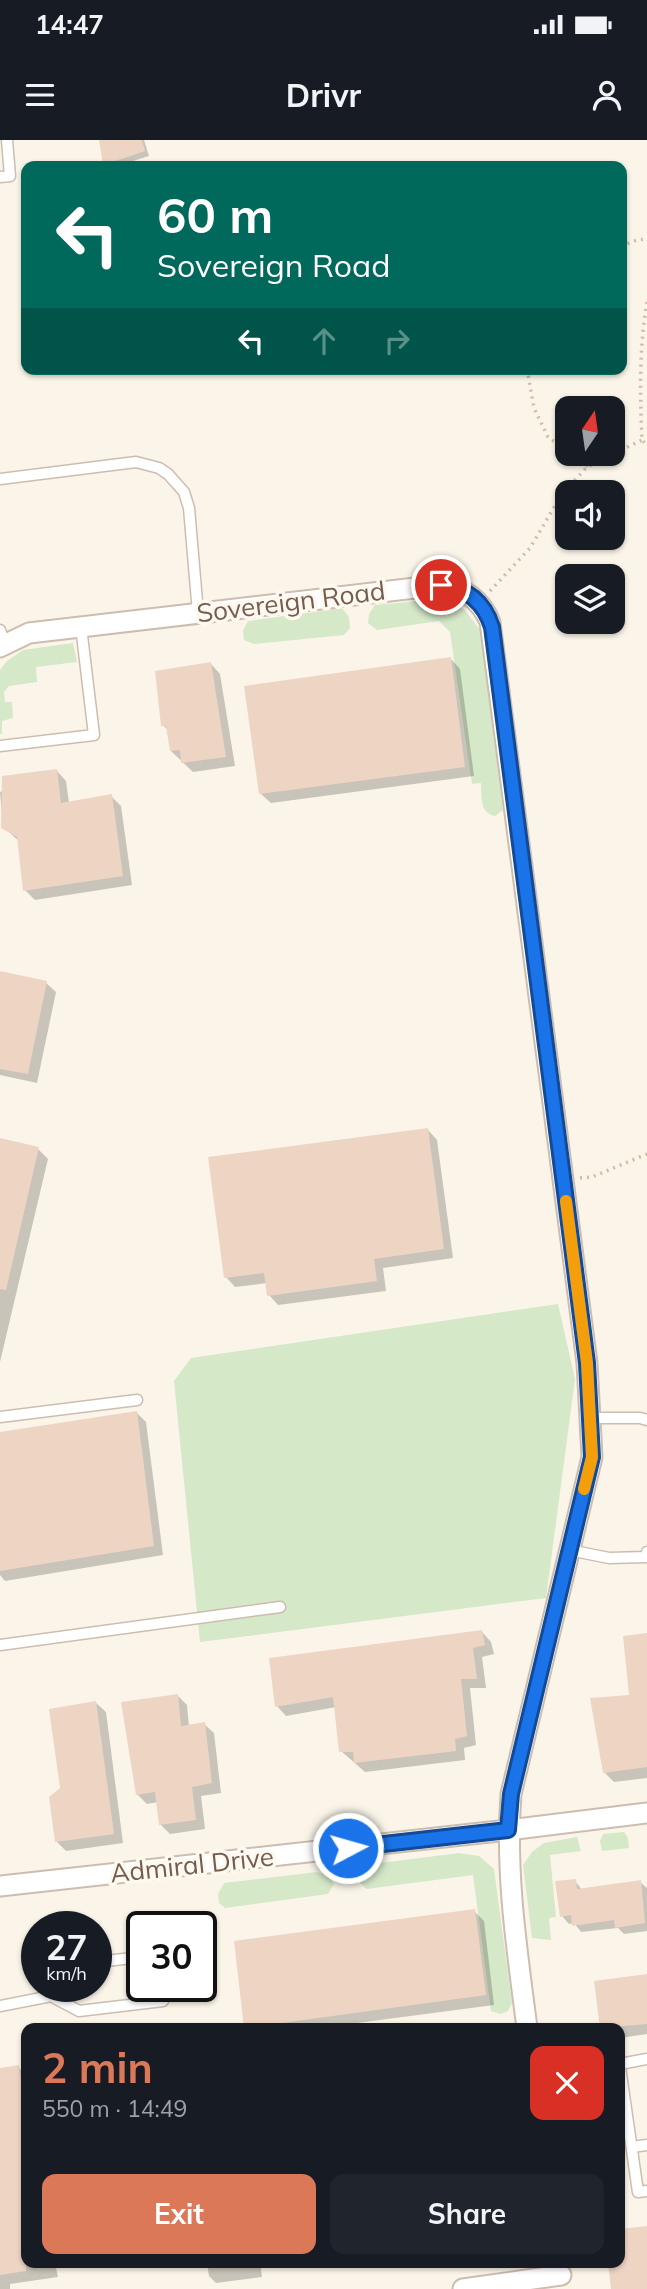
<!DOCTYPE html>
<html lang="en">
<head>
<meta charset="utf-8">
<style>
	:root { --surface:#171b24; --page:#20242c; --text:#f1f3f6; --muted:#9ea1a6; --accent:#db7858 }
	body { margin:0; font-family:Mulish,sans-serif; background:var(--page); color:var(--text); height:100vh; display:flex; flex-direction:column; font-size:26px; white-space:nowrap }
	* { box-sizing:border-box; margin:0 }
	p { font-size:23px; color:var(--muted) }
	.icon { flex:none; width:38px; height:38px; fill:none; stroke:currentColor; stroke-width:2; stroke-linecap:round; stroke-linejoin:round }
	.map { position:relative; flex:1; overflow:hidden }
	.panel { position:absolute; left:21px; top:1883px; width:604px; height:245px; display:flex; flex-direction:column; background:var(--surface); border-radius:14px; box-shadow:0 2px 5px #0004 }
	.panel>* { flex:none }
	.banner { position:absolute; left:21px; top:21px; width:606px; height:214px; border-radius:14px; box-shadow:0 2px 5px #0004; background:#00695c; color:#fff; overflow:hidden }
	.needle { width:46px; rotate:13deg }
	.buttons { position:absolute; left:555px; top:256px; display:grid; gap:14px }
	.buttons a { display:grid; place-items:center; width:70px; height:70px; border-radius:14px; background:var(--surface); box-shadow:0 2px 5px #0004; font-size:35px }
	.speed { position:absolute; left:21px; top:1771px; display:flex; gap:14px; font-size:35px; font-weight:700; text-align:center }
	.speed>* { display:grid; place-content:center; width:91px; height:91px; border-radius:50%; background:var(--surface); box-shadow:0 2px 5px #0004; line-height:1 }
	.speed small { font-size:18px; font-weight:400 }
	.speed .limit { border:4px solid #111; border-radius:10px; background:#fff; color:#111 }
	.pin { position:absolute; display:grid; place-items:center; width:60px; height:60px; color:#fff; margin:-30px; border:4px solid #fff; border-radius:50%; box-shadow:0 2px 7px #0007 }
	.me { position:absolute; width:77px; margin:-38px; rotate:84deg; stroke-linejoin:round; filter:drop-shadow(0 0 5px #0008) }
	.turn { display:flex; align-items:center; gap:24px; height:147px; padding:0 21px; font-size:32px }
	.turn .icon { width:91px; height:91px; stroke-width:2.5 }
	.turn b { display:block; font-size:49px; line-height:60px }
	.lanes { display:flex; align-items:center; height:66px; padding:0 21px; background:#0003; justify-content:center; gap:35px; direction:ltr }
	.lanes .off { opacity:.35 }
	.round { display:grid; place-items:center; flex:none; width:74px; height:74px; border-radius:14px; background:var(--page) }
	.overview { display:flex; align-items:center; justify-content:space-between; height:119px; padding:0 21px }
	h1 { font-size:42px; font-weight:700; line-height:52px; color:var(--accent) }
	.primary-button { display:flex; gap:14px; margin-top:auto; padding:14px 21px }
	.primary-button a { flex:1; height:80px; border-radius:14px; background:var(--accent); color:#fff; font-size:28px; font-weight:700; line-height:80px; text-align:center }
	.primary-button a+a { background:var(--page); color:var(--text) }
	.status { display:flex; justify-content:space-between; align-items:center; height:49px; padding:0 35px; background:var(--surface); direction:ltr }
	.status svg { height:19px; fill:currentColor }
	header { display:flex; justify-content:space-between; align-items:center; height:91px; padding:0 21px; background:var(--surface); font-size:32px; font-weight:700 }
	.map>svg:first-child { display:block }
	.green { fill:#d5e8c8 }
	.shadow { fill:#0003 }
	.building { fill:#eed5c3 }
	.lines { fill:none; stroke-linecap:round; stroke-linejoin:round }
	.service-casing { stroke:#cdbdb0; stroke-width:13 }
	.minor-casing { stroke:#cdbdb0; stroke-width:23 }
	.path { stroke:#d4b9a6; stroke-width:3.5; stroke-dasharray:2 5; stroke-linecap:butt }
	.service { stroke:#fff; stroke-width:10 }
	.minor { stroke:#fff; stroke-width:19 }
	.route-casing { stroke:#114b97; stroke-width:18 }
	.route { stroke:#1a73e8; stroke-width:12 }
	.slow { stroke:#f59e0b; stroke-width:12 }
	.labels { text-anchor:middle; stroke-width:7; stroke-linejoin:round; paint-order:stroke }
	.street-label { font-size:26px; fill:#745d4e; stroke:#fef9f0 }
</style>
</head>
<body>
<div class="status"><b>14:47</b><svg viewBox="0 0 49 12"><path d="M0 12V9h3v3zM5 12V6h3v6zM10 12V3h3v9zM15 12V0h3v12zM26 1h20v11H26zM47 4h2v5h-2z"/></svg></div>
<header><svg class="icon" aria-label="menu" viewBox="0 0 24 24"><path d="M4 6h16M4 12h16M4 18h16"/></svg>Drivr<svg class="icon" aria-label="person" viewBox="0 0 24 24"><circle cx="12" cy="8" r="4"/><path d="M4 21q1-7 8-7t8 7"/></svg></header>
<div class="map">
<svg width="647" height="2149" viewBox="0 0 647 2149">
	<rect width="100%" height="100%" fill="#fbf5e9"/>
	<!-- green -->
	<g class="green">
		<path d="M 439,459 L 464,469 L 480,490 L 503,670 L 495,676 C 479,672 482,658 481,643 L 472,644 L 450,492 L 439,481 L 377,490 L 368,483 L 369,474 L 375,465 Z"/>
		<path d="M 342,468 L 349,477 L 350,488 L 344,495 L 254,504 L 244,500 L 243,491 L 248,481 Z"/>
		<path d="M 73,503 L 77,522 L 36,527 L 37,542 L 9,546 L 4,552 L 5,562 L 12,562 L 13,578 L 2,581 L 2,594 L 0,594 L 0,530 L 7,521 L 23,510 Z"/>
		<path d="M 558,1164 L 575,1239 L 546,1458 L 200,1502 L 174,1241 L 191,1218 Z"/>
		<path d="M 624,1692 L 628,1698 L 629,1708 L 602,1711 L 600,1701 L 603,1694 Z"/>
		<path d="M 577,1697 L 581,1711 L 550,1715 L 556,1777 L 549,1778 L 551,1800 L 532,1798 L 523,1725 L 532,1712 L 544,1703 Z"/>
		<path d="M 459,1713 L 479,1716 L 494,1729 L 512,1863 L 508,1871 L 501,1874 L 491,1871 L 473,1735 L 367,1749 L 360,1743 L 358,1735 L 365,1725 Z"/>
		<path d="M 317,1732 L 327,1735 L 334,1744 L 328,1754 L 225,1768 L 219,1763 L 218,1754 L 224,1743 Z"/>
	</g>
	<!-- shadow -->
	<g class="shadow">
		<path d="M 101,0 L 144,0 L 149,16 L 117,26 L 107,26 Z"/>
		<path d="M 451,519 L 460,529 L 474,636 L 271,663 L 261,654 Z"/>
		<path d="M 211,524 L 220,534 L 235,626 L 193,632 L 171,611 L 169,591 L 163,585 Z"/>
		<path d="M 57,631 L 66,641 L 69,663 L 111,656 L 121,666 L 132,745 L 35,760 L 25,750 L 19,701 L 3,687 L 0,652 Z"/>
		<path d="M 0,833 L 46,843 L 56,852 L 37,943 L 0,935 Z"/>
		<path d="M 428,990 L 437,1000 L 453,1118 L 383,1128 L 386,1151 L 278,1165 L 269,1155 L 267,1143 L 235,1147 L 226,1137 Z"/>
		<path d="M 0,1000 L 38,1009 L 48,1019 L 0,1222 Z"/>
		<path d="M 137,1273 L 146,1282 L 163,1415 L 5,1441 L 0,1435 L 0,1294 Z"/>
		<path d="M 482,1492 L 491,1502 L 494,1514 L 482,1517 L 486,1548 L 470,1548 L 476,1605 L 464,1608 L 465,1620 L 365,1632 L 341,1611 L 336,1567 L 286,1576 L 277,1566 Z"/>
		<path d="M 647,1495 L 647,1638 L 614,1642 L 605,1633 L 631,1557 Z"/>
		<path d="M 178,1556 L 187,1565 L 189,1587 L 204,1584 L 214,1593 L 221,1653 L 201,1656 L 205,1689 L 170,1694 L 161,1685 L 158,1662 L 147,1664 L 137,1654 Z"/>
		<path d="M 96,1563 L 106,1572 L 123,1703 L 66,1711 L 56,1701 L 61,1648 Z"/>
		<path d="M 575,1741 L 582,1750 L 640,1742 L 647,1748 L 647,1791 L 624,1794 L 618,1788 L 581,1792 L 574,1783 L 569,1784 L 562,1776 Z"/>
		<path d="M 474,1771 L 484,1781 L 494,1865 L 319,1888 L 246,1887 Z"/>
		<path d="M 647,1836 L 647,1894 L 620,1898 L 620,1888 L 602,1888 L 596,1843 Z"/>
		<path d="M 18,1927 L 26,1935 L 26,2123 L 55,2123 L 58,2137 L 10,2144 L 10,2149 L 0,2149 L 0,1930 Z"/>
		<path d="M 207,2123 L 260,2123 L 262,2137 L 216,2143 L 209,2136 Z"/>
	</g>
	<!-- building -->
	<g class="building">
		<path d="M 99,0 L 142,0 L 145,11 L 103,25 Z"/>
		<path d="M 451,517 L 465,627 L 259,654 L 244,546 Z"/>
		<path d="M 211,522 L 226,617 L 181,623 L 180,610 L 170,611 L 166,586 L 161,586 L 155,531 Z"/>
		<path d="M 57,629 L 61,663 L 112,654 L 123,736 L 23,751 L 17,697 L 1,688 L 2,636 Z"/>
		<path d="M 0,831 L 47,841 L 28,934 L 0,929 Z"/>
		<path d="M 428,988 L 444,1109 L 374,1119 L 377,1141 L 267,1156 L 264,1133 L 224,1138 L 208,1017 Z"/>
		<path d="M 0,998 L 39,1007 L 6,1150 L 0,1149 Z"/>
		<path d="M 137,1271 L 154,1406 L 0,1431 L 0,1292 Z"/>
		<path d="M 482,1490 L 485,1505 L 473,1508 L 477,1539 L 461,1539 L 467,1596 L 455,1599 L 456,1611 L 354,1623 L 353,1612 L 339,1612 L 333,1557 L 275,1567 L 269,1518 Z"/>
		<path d="M 647,1493 L 647,1627 L 603,1633 L 590,1558 L 629,1555 L 623,1496 Z"/>
		<path d="M 178,1554 L 181,1586 L 205,1582 L 212,1643 L 192,1647 L 196,1680 L 159,1685 L 155,1652 L 136,1655 L 121,1562 Z"/>
		<path d="M 96,1561 L 114,1694 L 55,1702 L 49,1657 L 60,1648 L 49,1569 Z"/>
		<path d="M 576,1739 L 577,1749 L 641,1740 L 645,1783 L 615,1788 L 614,1780 L 572,1786 L 571,1775 L 560,1777 L 555,1741 Z"/>
		<path d="M 475,1769 L 486,1855 L 244,1888 L 234,1801 Z"/>
		<path d="M 647,1834 L 647,1884 L 600,1888 L 594,1841 Z"/>
		<path d="M 19,1925 L 26,1975 L 26,2131 L 0,2135 L 0,1928 Z"/>
		<path d="M 647,2086 L 647,2149 L 611,2149 L 608,2123 L 620,2123 L 620,2089 Z"/>
	</g>
	<g class="lines">
		<defs>
			<g id="service">
				<path d="M 0,37 L 10,36 L 7,0"/>
				<path d="M 0,339 L 136,322 L 159,328 L 168,334 L 184,352 L 189,368 L 198,473"/>
				<path d="M 0,490 L 5,503"/>
				<path d="M 0,606 L 94,595 L 81,487"/>
				<path d="M 0,1277 L 137,1260"/>
				<path d="M 590,1278 L 640,1278 L 647,1280"/>
				<path d="M 569,1410 L 609,1418 L 646,1417 L 647,1412"/>
				<path d="M 0,1505 L 280,1467"/>
				<path d="M 96,1822 L 142,1817"/>
				<path d="M 51,1856 L 57,1846"/>
				<path d="M 0,1866 L 51,1856 L 79,1871 L 163,1861 L 161,1846"/>
				<path d="M 620,1924 L 647,1919"/>
				<path d="M 620,1927 L 638,2052 L 647,2051"/>
				<path d="M 632,2007 L 647,2005"/>
			</g>
			<g id="minor">
				<path d="M 0,507 L 29,493 L 441,445 C 465,448 481,460 490,482 L 587,1223 L 592,1317 L 511,1654 C 505,1733 517,1810 527,1888"/>
				<path d="M 0,1746 L 508,1690 L 647,1673"/>
				<path d="M 463,2149 L 561,2135"/>
			</g>
		</defs>
		<!-- service casing -->
		<use href="#service" class="service-casing"/>
		<!-- minor casing -->
		<use href="#minor" class="minor-casing"/>
		<!-- path -->
		<g class="path">
			<path d="M 621,106 L 637,100 L 647,99"/>
			<path d="M 647,162 C 639,208 640,254 642,300 L 647,305"/>
			<path d="M 527,229 L 534,268 L 548,297 L 567,311"/>
			<path d="M 570,313 L 587,327"/>
			<path d="M 490,451 L 530,408 L 562,354 L 587,327 L 642,300"/>
			<path d="M 580,1038 L 592,1037 L 647,1014"/>
		</g>
		<!-- service -->
		<use href="#service" class="service"/>
		<!-- minor -->
		<use href="#minor" class="minor"/>
	</g>
	<g class="lines">
		<defs>
			<path id="route" d="M 348,1708 L 508,1690 L 511,1654 L 592,1317 L 587,1223 L 492,487 C 484,462 467,448 441,445"/>
		</defs>
		<!-- route casing -->
		<use href="#route" class="route-casing"/>
		<!-- route -->
		<use href="#route" class="route"/>
		<!-- slow -->
		<path class="slow" d="M 566,1061 L 587,1223 L 592,1317 L 584,1349"/>
	</g>
	<g class="labels">
		<!-- street labels -->
		<g class="street-label">
			<text transform="translate(291 462) rotate(-7)" y="9">Sovereign Road</text>
			<text transform="translate(192 1725) rotate(-6)" y="9">Admiral Drive</text>
		</g>
	</g>
</svg>
<div class="buttons">
<a><svg class="needle" viewBox="-14 -14 28 28"><path d="M0-13l5 13h-10z" fill="#e53935"/><path d="M0 13l5-13h-10z" fill="#9ea1a6"/></svg></a>
<a><svg class="icon" aria-label="sound" viewBox="0 0 24 24"><path d="M4 9h4l5-4v14l-5-4H4zM17 9q2 3 0 6"/></svg></a>
<a><svg class="icon" aria-label="layers" viewBox="0 0 24 24"><path d="M12 4l9 5-9 5-9-5zM3 14l9 5 9-5"/></svg></a>
</div>
<div class="speed"><div>27<small>km/h</small></div><div class="limit">30</div></div>
<div class="pin" style="left:441px;top:445px;background:#d93025"><svg class="icon" aria-label="arrive" viewBox="0 0 24 24"><path d="M6 21V4h12l-3 4 3 4H6"/></svg></div>
<svg class="me" style="left:348px;top:1708px" viewBox="-20 -20 40 40"><circle r="17" fill="#1a73e8" stroke="#fff" stroke-width="3"/><path d="M0-11L8 9 0 5-8 9z" fill="#fff"/></svg>
<div class="banner">
<div class="turn"><svg class="icon" aria-label="left" viewBox="0 0 24 24"><path d="M17 20v-9H6M10 6l-5 5 5 5"/></svg><div><b>60 m</b>Sovereign Road</div></div>
<div class="lanes"><svg class="icon" aria-label="left" viewBox="0 0 24 24"><path d="M17 20v-9H6M10 6l-5 5 5 5"/></svg><svg class="icon off" aria-label="ahead" viewBox="0 0 24 24"><path d="M12 20V5M6 11l6-6 6 6"/></svg><svg class="icon off" aria-label="right" viewBox="0 0 24 24"><path d="M7 20v-9h11M14 6l5 5-5 5"/></svg></div>
</div>
<section class="panel">
<div class="overview"><div><h1>2 min</h1><p>550 m · 14:49</p></div><a class="round" style="background:#d93025;color:#fff"><svg class="icon" aria-label="close" viewBox="0 0 24 24"><path d="M6 6l12 12M18 6L6 18"/></svg></a></div>
<div class="primary-button"><a>Exit</a><a>Share</a></div>
</section>
</div>
</body>
</html>
